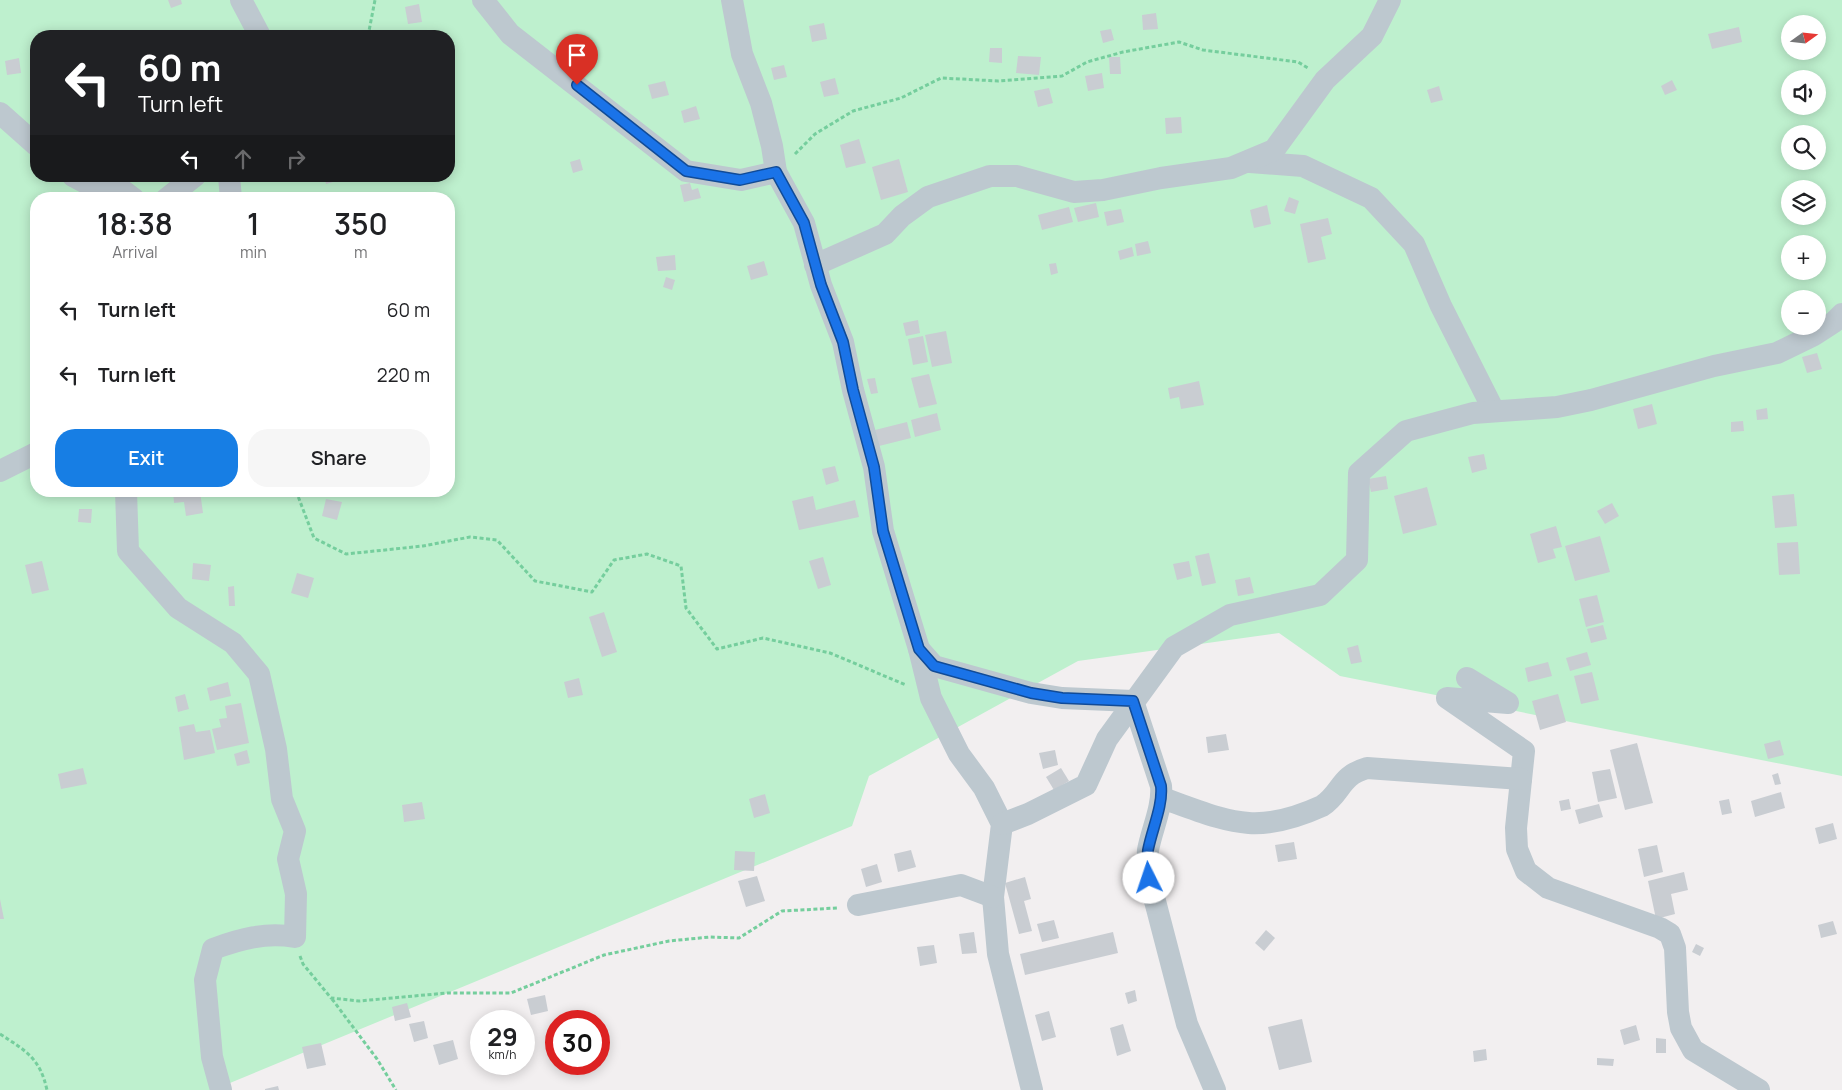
<!DOCTYPE html>
<html lang="en">
<head>
<meta charset="utf-8">
<style>
	:root { --surface:#fff; --page:#f6f6f6; --text:#202124; --muted:#757577; --accent:#177ee4 }
	body { margin:0; font-family:Manrope,sans-serif; background:var(--page); color:var(--text); height:100vh; display:flex; flex-direction:column; font-size:19px; white-space:nowrap }
	* { box-sizing:border-box; margin:0 }
	p { font-size:16px; color:var(--muted) }
	.icon { flex:none; width:28px; height:28px; fill:none; stroke:currentColor; stroke-width:2; stroke-linecap:round; stroke-linejoin:round }
	.map { position:relative; flex:1; overflow:hidden }
	.details { position:absolute; left:30px; top:192px; width:425px; height:305px; display:flex; flex-direction:column; background:var(--surface); border-radius:20px; box-shadow:0 2px 12px #0003 }
	.details>* { flex:none }
	.hud { position:absolute; left:30px; top:30px; width:425px; height:152px; border-radius:20px; box-shadow:0 2px 12px #0003; background:#202124; color:#fff; overflow:hidden }
	.needle { width:32px; rotate:75deg }
	.controls { position:absolute; left:1781px; top:15px; display:grid; gap:10px }
	.controls a { display:grid; place-items:center; width:45px; height:45px; border-radius:50%; background:var(--surface); box-shadow:0 2px 12px #0003; font-size:25px }
	.speed { position:absolute; left:470px; top:1010px; display:flex; gap:10px; font-size:25px; font-weight:700; text-align:center }
	.speed>* { display:grid; place-content:center; width:65px; height:65px; border-radius:50%; background:var(--surface); box-shadow:0 2px 12px #0003; line-height:1 }
	.speed small { font-size:12px; font-weight:400 }
	.speed .limit { border:8px solid #d22; background:#fff; color:#111 }
	.pin { position:absolute; display:grid; place-items:center; width:42px; height:42px; color:#fff; margin:-51px -21px; border-radius:50% 50% 50% 0; rotate:-45deg; box-shadow:0 0 5px #0007 }
	.pin .icon { rotate:45deg }
	.me { position:absolute; width:55px; margin:-28px; rotate:356deg; stroke-linejoin:round; filter:drop-shadow(0 0 4px #0008) }
	.turn { display:flex; align-items:center; gap:18px; height:105px; padding:0 25px; font-size:22px }
	.turn .icon { width:65px; height:65px; stroke-width:2.5 }
	.turn b { display:block; font-size:35px; line-height:42px }
	.lanes { display:flex; align-items:center; height:48px; padding:0 25px; background:#0003; justify-content:center; gap:25px; direction:ltr }
	.lanes .off { opacity:.35 }
	.eta { display:flex; justify-content:space-evenly; align-items:center; height:85px; text-align:center }
	.eta b { font-size:30px; font-weight:600; line-height:35px }
	.button { display:flex; gap:10px; margin-top:auto; padding:10px 25px }
	.button a { flex:1; height:58px; border-radius:20px; background:var(--accent); color:#fff; font-size:20px; font-weight:600; line-height:58px; text-align:center }
	.button a+a { background:var(--page); color:var(--text) }
	ul { padding:0; list-style:none }
	li { display:flex; align-items:center; gap:15px; height:65px; padding:0 25px }
	li div { flex:1 }
	li b { display:block; font-size:19px }
	li em { font-style:normal }
	.map>svg:first-child { display:block }
	.green { fill:#bef0ce; fill-rule:evenodd }
	.building { fill:#c9cdd2 }
	.lines { fill:none; stroke-linecap:round; stroke-linejoin:round }
	.path { stroke:#75ce9d; stroke-width:3; stroke-dasharray:4 2.5; stroke-linecap:butt }
	.minor { stroke:#bdc8cf; stroke-width:22 }
	.route-casing { stroke:#114b97; stroke-width:12 }
	.route { stroke:#1a73e8; stroke-width:9 }
</style>
</head>
<body>
<div class="map">
<svg width="1842" height="1090" viewBox="0 0 1842 1090">
	<rect width="100%" height="100%" fill="#f2eff0"/>
	<!-- green -->
	<path class="green" d="M 0,0 L 1842,0 L 1842,776 L 1340,676 L 1279,633 L 1078,661 L 869,776 L 852,826 L 213,1090 L 0,1090 ZM 1790,24 L 1818,24 L 1818,51 L 1790,51 ZM 36,36 L 449,36 L 449,176 L 36,176 ZM 1790,79 L 1818,79 L 1818,106 L 1790,106 ZM 1790,134 L 1818,134 L 1818,161 L 1790,161 ZM 1790,189 L 1818,189 L 1818,216 L 1790,216 ZM 36,199 L 449,199 L 449,491 L 36,491 ZM 1790,244 L 1818,244 L 1818,271 L 1790,271 ZM 1790,299 L 1818,299 L 1818,326 L 1790,326 Z"/>
	<!-- building -->
	<g class="building">
		<path d="M 168,0 L 181,0 L 182,4 L 171,8 Z"/>
		<path d="M 419,4 L 422,22 L 408,24 L 405,7 Z"/>
		<path d="M 1156,13 L 1158,29 L 1143,30 L 1142,15 Z"/>
		<path d="M 824,23 L 827,39 L 812,42 L 809,26 Z"/>
		<path d="M 1739,27 L 1742,42 L 1712,49 L 1708,34 Z"/>
		<path d="M 1111,29 L 1114,40 L 1103,43 L 1100,31 Z"/>
		<path d="M 990,48 L 1002,48 L 1002,63 L 989,62 Z"/>
		<path d="M 1018,56 L 1041,57 L 1039,75 L 1016,73 Z"/>
		<path d="M 1109,57 L 1120,57 L 1121,74 L 1110,74 Z"/>
		<path d="M 19,58 L 21,73 L 7,75 L 5,61 Z"/>
		<path d="M 784,65 L 787,77 L 774,80 L 771,68 Z"/>
		<path d="M 1102,73 L 1104,88 L 1088,91 L 1085,76 Z"/>
		<path d="M 835,78 L 839,94 L 824,97 L 820,82 Z"/>
		<path d="M 1672,80 L 1677,90 L 1665,95 L 1661,86 Z"/>
		<path d="M 665,81 L 669,95 L 652,99 L 648,85 Z"/>
		<path d="M 1439,86 L 1443,100 L 1431,103 L 1427,90 Z"/>
		<path d="M 1049,88 L 1053,103 L 1038,107 L 1034,91 Z"/>
		<path d="M 696,106 L 700,119 L 684,123 L 681,111 Z"/>
		<path d="M 1181,117 L 1182,133 L 1166,134 L 1165,118 Z"/>
		<path d="M 859,139 L 866,163 L 846,168 L 840,145 Z"/>
		<path d="M 580,159 L 583,170 L 573,173 L 570,162 Z"/>
		<path d="M 899,159 L 908,192 L 881,200 L 872,167 Z"/>
		<path d="M 141,176 L 163,176 L 163,177 L 142,181 Z"/>
		<path d="M 324,176 L 339,176 L 340,180 L 326,184 Z"/>
		<path d="M 690,183 L 692,190 L 698,188 L 701,198 L 684,202 L 680,185 Z"/>
		<path d="M 1289,197 L 1299,201 L 1295,214 L 1284,211 Z"/>
		<path d="M 1096,203 L 1099,217 L 1078,222 L 1074,208 Z"/>
		<path d="M 1267,205 L 1271,224 L 1254,228 L 1250,210 Z"/>
		<path d="M 1069,207 L 1073,222 L 1042,230 L 1038,215 Z"/>
		<path d="M 1121,209 L 1124,222 L 1107,226 L 1104,212 Z"/>
		<path d="M 1328,218 L 1332,234 L 1321,237 L 1326,259 L 1308,263 L 1300,224 Z"/>
		<path d="M 1148,241 L 1151,253 L 1137,256 L 1135,244 Z"/>
		<path d="M 1132,247 L 1134,256 L 1120,260 L 1118,251 Z"/>
		<path d="M 675,255 L 676,270 L 658,271 L 656,257 Z"/>
		<path d="M 764,261 L 768,275 L 751,280 L 747,266 Z"/>
		<path d="M 1056,263 L 1058,273 L 1051,275 L 1049,264 Z"/>
		<path d="M 666,277 L 675,280 L 672,290 L 663,287 Z"/>
		<path d="M 918,320 L 920,333 L 906,336 L 903,323 Z"/>
		<path d="M 946,331 L 952,363 L 932,367 L 925,335 Z"/>
		<path d="M 923,336 L 928,362 L 913,365 L 908,339 Z"/>
		<path d="M 1817,353 L 1822,369 L 1807,373 L 1802,357 Z"/>
		<path d="M 929,374 L 937,404 L 919,408 L 911,378 Z"/>
		<path d="M 875,378 L 878,393 L 871,394 L 867,379 Z"/>
		<path d="M 1199,381 L 1204,405 L 1181,409 L 1179,397 L 1170,399 L 1168,388 Z"/>
		<path d="M 1652,404 L 1657,424 L 1638,429 L 1633,409 Z"/>
		<path d="M 1767,408 L 1768,419 L 1757,420 L 1756,410 Z"/>
		<path d="M 937,413 L 941,430 L 915,437 L 911,420 Z"/>
		<path d="M 1743,421 L 1744,431 L 1731,432 L 1731,422 Z"/>
		<path d="M 907,422 L 911,438 L 879,446 L 875,430 Z"/>
		<path d="M 1484,454 L 1487,469 L 1472,473 L 1468,457 Z"/>
		<path d="M 835,466 L 839,481 L 826,485 L 822,469 Z"/>
		<path d="M 1386,476 L 1388,489 L 1371,492 L 1368,479 Z"/>
		<path d="M 1427,487 L 1437,525 L 1403,534 L 1394,496 Z"/>
		<path d="M 173,491 L 200,491 L 203,513 L 186,516 L 184,502 L 174,503 Z"/>
		<path d="M 1794,494 L 1797,526 L 1775,528 L 1772,496 Z"/>
		<path d="M 813,496 L 816,510 L 855,500 L 859,517 L 799,530 L 792,501 Z"/>
		<path d="M 326,499 L 342,502 L 337,520 L 322,516 Z"/>
		<path d="M 1612,503 L 1619,516 L 1605,524 L 1597,511 Z"/>
		<path d="M 79,509 L 92,509 L 91,523 L 78,522 Z"/>
		<path d="M 1556,526 L 1562,547 L 1553,549 L 1556,558 L 1538,563 L 1530,534 Z"/>
		<path d="M 1600,536 L 1610,572 L 1575,581 L 1565,546 Z"/>
		<path d="M 1798,542 L 1800,574 L 1779,575 L 1777,543 Z"/>
		<path d="M 1209,553 L 1216,583 L 1202,586 L 1195,556 Z"/>
		<path d="M 823,557 L 831,585 L 818,589 L 809,561 Z"/>
		<path d="M 42,561 L 49,590 L 32,594 L 25,565 Z"/>
		<path d="M 1189,561 L 1192,576 L 1177,580 L 1173,564 Z"/>
		<path d="M 193,563 L 211,565 L 209,581 L 192,579 Z"/>
		<path d="M 297,573 L 314,578 L 308,598 L 291,593 Z"/>
		<path d="M 1250,577 L 1254,593 L 1238,596 L 1235,580 Z"/>
		<path d="M 234,586 L 235,606 L 229,606 L 228,587 Z"/>
		<path d="M 1597,595 L 1604,622 L 1586,627 L 1579,599 Z"/>
		<path d="M 604,612 L 617,652 L 602,657 L 589,617 Z"/>
		<path d="M 1603,625 L 1607,639 L 1591,643 L 1587,629 Z"/>
		<path d="M 1358,645 L 1362,662 L 1351,664 L 1347,648 Z"/>
		<path d="M 1587,652 L 1591,665 L 1570,671 L 1566,658 Z"/>
		<path d="M 1548,662 L 1552,676 L 1528,682 L 1525,668 Z"/>
		<path d="M 1592,672 L 1599,700 L 1581,704 L 1574,676 Z"/>
		<path d="M 579,678 L 583,695 L 568,698 L 564,682 Z"/>
		<path d="M 228,682 L 231,696 L 210,701 L 207,688 Z"/>
		<path d="M 185,694 L 189,709 L 178,712 L 175,697 Z"/>
		<path d="M 1558,694 L 1566,722 L 1540,730 L 1532,701 Z"/>
		<path d="M 241,703 L 249,743 L 217,750 L 212,729 L 221,727 L 219,719 L 227,718 L 225,706 Z"/>
		<path d="M 194,724 L 196,732 L 210,730 L 215,753 L 184,760 L 179,727 Z"/>
		<path d="M 1226,734 L 1229,750 L 1208,753 L 1206,737 Z"/>
		<path d="M 1780,740 L 1784,755 L 1768,759 L 1764,744 Z"/>
		<path d="M 1637,743 L 1653,803 L 1625,810 L 1610,750 Z"/>
		<path d="M 247,750 L 250,763 L 237,766 L 234,754 Z"/>
		<path d="M 1055,750 L 1058,765 L 1043,769 L 1039,753 Z"/>
		<path d="M 83,768 L 87,784 L 61,789 L 58,774 Z"/>
		<path d="M 1061,768 L 1069,781 L 1054,790 L 1046,777 Z"/>
		<path d="M 1610,769 L 1617,798 L 1598,802 L 1592,772 Z"/>
		<path d="M 1778,773 L 1781,784 L 1775,785 L 1772,775 Z"/>
		<path d="M 1781,792 L 1785,808 L 1755,817 L 1751,801 Z"/>
		<path d="M 765,794 L 770,813 L 754,818 L 749,799 Z"/>
		<path d="M 1569,799 L 1571,809 L 1561,811 L 1559,801 Z"/>
		<path d="M 1729,799 L 1732,813 L 1722,815 L 1719,801 Z"/>
		<path d="M 422,802 L 425,819 L 404,822 L 402,805 Z"/>
		<path d="M 1599,804 L 1603,817 L 1579,824 L 1575,810 Z"/>
		<path d="M 1833,823 L 1837,839 L 1819,844 L 1815,828 Z"/>
		<path d="M 1294,842 L 1297,859 L 1278,862 L 1275,845 Z"/>
		<path d="M 1657,845 L 1663,872 L 1644,877 L 1638,849 Z"/>
		<path d="M 911,850 L 916,867 L 898,872 L 894,854 Z"/>
		<path d="M 735,851 L 755,852 L 754,871 L 734,870 Z"/>
		<path d="M 877,864 L 882,882 L 866,887 L 861,869 Z"/>
		<path d="M 1684,872 L 1688,890 L 1671,894 L 1675,914 L 1656,919 L 1648,881 Z"/>
		<path d="M 757,876 L 765,901 L 746,907 L 738,881 Z"/>
		<path d="M 1025,877 L 1031,899 L 1024,901 L 1032,931 L 1019,934 L 1005,883 Z"/>
		<path d="M 0,899 L 4,919 L 0,919 Z"/>
		<path d="M 1054,920 L 1059,938 L 1042,942 L 1037,924 Z"/>
		<path d="M 1833,921 L 1837,934 L 1821,938 L 1818,925 Z"/>
		<path d="M 1266,930 L 1275,938 L 1264,951 L 1255,943 Z"/>
		<path d="M 974,932 L 977,953 L 962,954 L 959,934 Z"/>
		<path d="M 1113,932 L 1118,953 L 1025,975 L 1020,954 Z"/>
		<path d="M 1696,944 L 1704,948 L 1700,956 L 1692,952 Z"/>
		<path d="M 934,945 L 937,963 L 920,966 L 917,947 Z"/>
		<path d="M 1135,990 L 1137,1001 L 1128,1004 L 1125,993 Z"/>
		<path d="M 545,995 L 548,1011 L 531,1015 L 527,999 Z"/>
		<path d="M 407,1003 L 411,1017 L 395,1021 L 392,1007 Z"/>
		<path d="M 1049,1011 L 1056,1037 L 1042,1041 L 1035,1015 Z"/>
		<path d="M 1302,1019 L 1312,1062 L 1279,1070 L 1268,1027 Z"/>
		<path d="M 424,1021 L 428,1038 L 414,1042 L 409,1024 Z"/>
		<path d="M 1123,1024 L 1131,1051 L 1117,1056 L 1110,1028 Z"/>
		<path d="M 1636,1025 L 1640,1040 L 1624,1045 L 1620,1030 Z"/>
		<path d="M 1656,1038 L 1666,1039 L 1666,1053 L 1656,1053 Z"/>
		<path d="M 453,1040 L 458,1059 L 439,1065 L 433,1045 Z"/>
		<path d="M 321,1043 L 326,1065 L 307,1069 L 302,1047 Z"/>
		<path d="M 1486,1049 L 1487,1060 L 1474,1062 L 1473,1051 Z"/>
		<path d="M 1597,1058 L 1614,1059 L 1613,1066 L 1597,1065 Z"/>
		<path d="M 278,1086 L 279,1090 L 265,1090 L 265,1089 Z"/>
	</g>
	<g class="lines">
		<!-- path -->
		<g class="path">
			<path d="M 368,36 L 375,0"/>
			<path d="M 795,154 L 815,134 L 853,111 L 901,98 L 941,78 L 998,81 L 1062,76 L 1087,62 L 1123,52 L 1179,42 L 1203,50 L 1298,62 L 1308,68"/>
			<path d="M 296,491 L 314,538 L 346,554 L 423,546 L 470,537 L 497,540 L 535,581 L 592,592 L 614,560 L 647,554 L 681,566 L 686,608 L 717,649 L 763,638 L 830,653 L 906,685"/>
			<path d="M 300,956 L 303,964 L 331,998 L 359,1001 L 447,993 L 511,993 L 604,955 L 669,941 L 710,937 L 739,938 L 782,911 L 837,908"/>
			<path d="M 332,999 L 377,1059 L 396,1090"/>
			<path d="M 0,1034 C 26,1051 40,1058 47,1090"/>
		</g>
		<!-- minor -->
		<g class="minor">
			<path d="M 241,0 L 260,36"/>
			<path d="M 483,0 L 510,34 L 686,171 L 741,180 L 776,172"/>
			<path d="M 732,0 L 742,54 L 761,103 L 772,146 L 776,172 L 804,223 L 821,285 L 843,342 L 853,390 L 874,467 L 883,531 L 919,649 L 931,698 L 959,754 L 984,788 L 1002,824 L 993,897 L 998,954 L 1032,1090"/>
			<path d="M 0,113 L 36,145"/>
			<path d="M 1250,162 L 1303,166 L 1371,198 L 1414,244 L 1441,306 L 1494,411"/>
			<path d="M 73,176 L 88,184 L 117,186 L 134,199"/>
			<path d="M 229,176 L 231,199"/>
			<path d="M 166,199 L 195,176"/>
			<path d="M 815,265 L 885,234 L 902,216 L 928,197 L 990,176 L 1017,176 L 1074,192 L 1103,190 L 1161,178 L 1231,168 L 1274,150 L 1325,80 L 1372,36 L 1390,0"/>
			<path d="M 0,471 L 36,453"/>
			<path d="M 126,491 L 128,551 L 178,608 L 233,643 L 259,674 L 276,749 L 282,799 L 295,831 L 288,859 L 296,894 L 295,937 C 265,932 240,939 213,949 L 205,980 L 212,1057 L 221,1090"/>
			<path d="M 919,649 L 934,666 L 1031,693 L 1062,698 L 1133,701 L 1161,786 C 1163,806 1152,829 1148,850 C 1147,859 1149,869 1149,878 L 1187,1024 L 1215,1090"/>
			<path d="M 1467,678 L 1508,703 L 1447,698 L 1524,751 L 1516,828 L 1517,849 L 1526,871 L 1548,888 L 1660,928 L 1670,934 L 1675,948 L 1678,1012 L 1681,1028 L 1693,1050 L 1759,1090"/>
			<path d="M 1162,798 C 1228,821 1254,837 1322,806 C 1342,793 1339,776 1367,768 L 1521,779"/>
			<path d="M 1002,824 L 1028,814 L 1086,785 L 1107,739 L 1174,647 L 1230,615 L 1320,595 L 1357,560 L 1359,473 L 1406,431 L 1473,413 L 1557,407 L 1591,400 L 1714,366 L 1777,353 L 1814,335 L 1834,322 L 1842,314"/>
			<path d="M 858,905 L 961,885 L 993,897"/>
		</g>
	</g>
	<g class="lines">
		<defs>
			<path id="route" d="M 577,85 L 686,171 L 740,180 L 776,172 L 804,223 L 821,285 L 843,342 L 853,390 L 874,467 L 883,531 L 919,649 L 934,666 L 1031,693 L 1062,698 L 1133,701 L 1161,786 C 1163,806 1152,829 1148,850 C 1147,859 1149,869 1149,878"/>
		</defs>
		<!-- route casing -->
		<use href="#route" class="route-casing"/>
		<!-- route -->
		<use href="#route" class="route"/>
	</g>
</svg>
<div class="controls">
<a><svg class="needle" viewBox="-14 -14 28 28"><path d="M0-13l5 13h-10z" fill="#e53935"/><path d="M0 13l5-13h-10z" fill="#757577"/></svg></a>
<a><svg class="icon" aria-label="sound" viewBox="0 0 24 24"><path d="M4 9h4l5-4v14l-5-4H4zM17 9q2 3 0 6"/></svg></a>
<a><svg class="icon" aria-label="search" viewBox="0 0 24 24"><circle cx="10" cy="10" r="6"/><path d="M15 15l6 6"/></svg></a>
<a><svg class="icon" aria-label="layers" viewBox="0 0 24 24"><path d="M12 4l9 5-9 5-9-5zM3 14l9 5 9-5"/></svg></a>
<a>+</a>
<a>−</a>
</div>
<div class="speed"><div>29<small>km/h</small></div><div class="limit">30</div></div>
<div class="pin" style="left:577px;top:85px;background:#d93025"><svg class="icon" aria-label="arrive" viewBox="0 0 24 24"><path d="M6 21V4h12l-3 4 3 4H6"/></svg></div>
<svg class="me" style="left:1149px;top:878px" viewBox="-20 -20 40 40"><circle r="19" fill="#fff"/><path d="M0-13L10 11 0 6-10 11z" fill="#1a73e8"/></svg>
<div class="hud">
<div class="turn"><svg class="icon" aria-label="left" viewBox="0 0 24 24"><path d="M17 20v-9H6M10 6l-5 5 5 5"/></svg><div><b>60 m</b>Turn left</div></div>
<div class="lanes"><svg class="icon" aria-label="left" viewBox="0 0 24 24"><path d="M17 20v-9H6M10 6l-5 5 5 5"/></svg><svg class="icon off" aria-label="ahead" viewBox="0 0 24 24"><path d="M12 20V5M6 11l6-6 6 6"/></svg><svg class="icon off" aria-label="right" viewBox="0 0 24 24"><path d="M7 20v-9h11M14 6l5 5-5 5"/></svg></div>
</div>
<section class="details">
<div class="eta">
<div><b>18:38</b><p>Arrival</p></div>
<div><b>1</b><p>min</p></div>
<div><b>350</b><p>m</p></div>
</div>
<ul>
<li><svg class="icon" aria-label="left" viewBox="0 0 24 24"><path d="M17 20v-9H6M10 6l-5 5 5 5"/></svg><div><b>Turn left</b></div><em>60 m</em></li>
<li><svg class="icon" aria-label="left" viewBox="0 0 24 24"><path d="M17 20v-9H6M10 6l-5 5 5 5"/></svg><div><b>Turn left</b></div><em>220 m</em></li>
</ul>
<div class="button"><a>Exit</a><a>Share</a></div>
</section>
</div>
</body>
</html>
